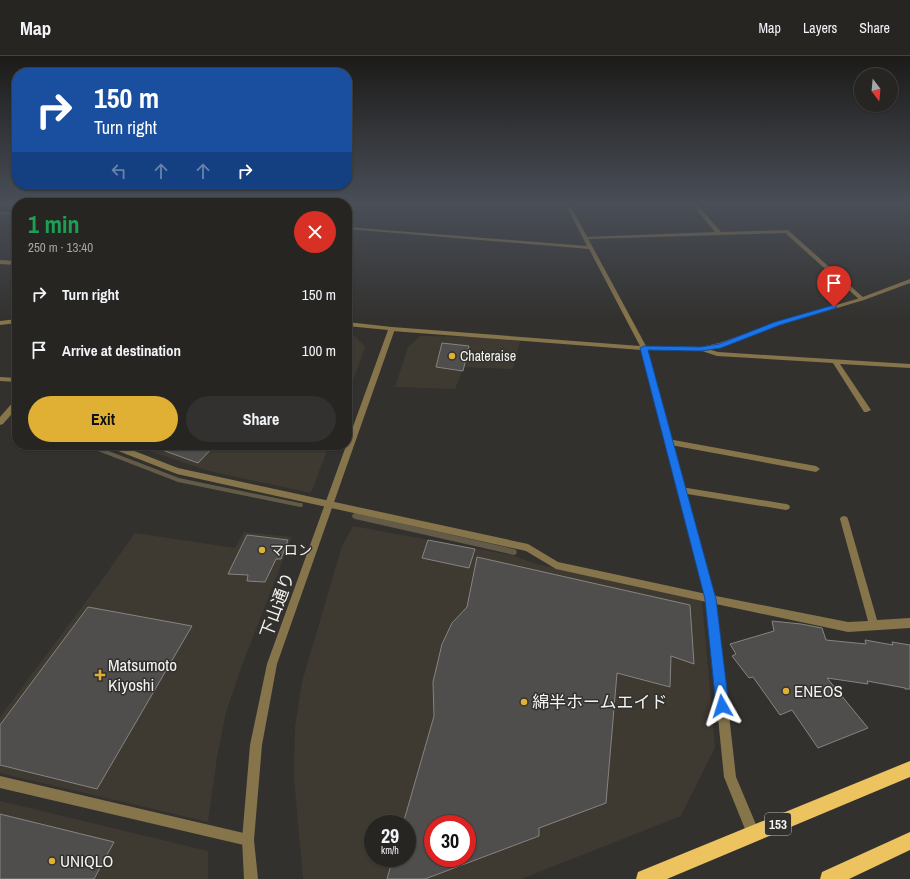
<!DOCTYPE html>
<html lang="en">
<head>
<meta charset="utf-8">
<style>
	:root { --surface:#262522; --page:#32312f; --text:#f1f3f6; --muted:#a4a5a5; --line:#424240; --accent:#e0b034 }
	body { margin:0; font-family:"Archivo Narrow","Noto Sans JP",sans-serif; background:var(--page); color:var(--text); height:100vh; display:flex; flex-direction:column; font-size:15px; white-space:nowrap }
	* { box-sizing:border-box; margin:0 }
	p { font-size:13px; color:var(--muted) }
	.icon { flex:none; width:22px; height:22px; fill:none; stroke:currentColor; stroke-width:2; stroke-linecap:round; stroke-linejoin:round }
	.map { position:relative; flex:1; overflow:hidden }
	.side { position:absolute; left:12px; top:142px; width:340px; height:252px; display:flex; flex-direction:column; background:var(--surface); border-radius:16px; box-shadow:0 1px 3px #0004,0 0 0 1px var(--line) }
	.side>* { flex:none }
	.guide { position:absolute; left:12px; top:12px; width:340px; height:122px; border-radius:16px; box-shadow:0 1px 3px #0004,0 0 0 1px var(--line); background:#1a4fa0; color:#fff; overflow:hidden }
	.needle { width:26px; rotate:164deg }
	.tools { position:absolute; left:854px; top:12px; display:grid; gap:8px }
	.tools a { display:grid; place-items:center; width:44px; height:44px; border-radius:50%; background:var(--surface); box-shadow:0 1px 3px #0004,0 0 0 1px var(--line); font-size:20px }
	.speed { position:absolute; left:364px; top:759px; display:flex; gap:8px; font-size:20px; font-weight:700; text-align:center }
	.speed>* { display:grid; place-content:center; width:52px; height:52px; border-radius:50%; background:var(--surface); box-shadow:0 1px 3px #0004,0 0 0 1px var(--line); line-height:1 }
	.speed small { font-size:10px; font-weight:400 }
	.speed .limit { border:6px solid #d22; background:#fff; color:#111 }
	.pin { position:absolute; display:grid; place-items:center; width:34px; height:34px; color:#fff; margin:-41px -17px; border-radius:50% 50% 50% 0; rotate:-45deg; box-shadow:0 0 4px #0007 }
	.pin .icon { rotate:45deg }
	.me { position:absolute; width:44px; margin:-22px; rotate:354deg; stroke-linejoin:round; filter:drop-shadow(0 0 3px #0008) }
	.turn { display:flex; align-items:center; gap:14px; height:84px; padding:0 16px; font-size:18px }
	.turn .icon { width:52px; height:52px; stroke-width:2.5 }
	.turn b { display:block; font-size:28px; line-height:34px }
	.lanes { display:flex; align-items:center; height:38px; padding:0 16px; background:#0003; justify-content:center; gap:20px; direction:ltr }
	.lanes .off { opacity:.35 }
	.round { display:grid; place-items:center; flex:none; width:42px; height:42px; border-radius:21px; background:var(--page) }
	.summary { display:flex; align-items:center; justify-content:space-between; height:68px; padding:0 16px }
	h1 { font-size:24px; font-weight:800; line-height:30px; color:#1e9e55 }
	.cta { display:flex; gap:8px; margin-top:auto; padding:8px 16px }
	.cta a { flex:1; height:46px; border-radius:24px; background:var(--accent); color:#111; font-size:16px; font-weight:800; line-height:46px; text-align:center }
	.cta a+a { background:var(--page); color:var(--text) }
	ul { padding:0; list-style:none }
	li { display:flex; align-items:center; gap:12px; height:56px; padding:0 16px }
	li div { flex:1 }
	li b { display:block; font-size:15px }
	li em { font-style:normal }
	header { display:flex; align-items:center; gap:24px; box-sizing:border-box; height:56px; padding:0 20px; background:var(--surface); border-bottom:1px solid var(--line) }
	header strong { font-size:19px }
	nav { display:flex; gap:22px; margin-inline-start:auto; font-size:14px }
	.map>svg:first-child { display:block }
	.built { fill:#3e3a32; fill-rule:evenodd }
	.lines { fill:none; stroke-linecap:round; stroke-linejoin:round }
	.stream { fill:#635b48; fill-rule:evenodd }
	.building { fill:#504e4c; stroke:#868481; fill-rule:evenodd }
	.service { fill:#86744b; fill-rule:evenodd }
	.minor { fill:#86744b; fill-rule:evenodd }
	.tertiary { fill:#86744b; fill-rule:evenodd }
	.trunk { fill:#edc360; fill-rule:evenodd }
	.route { fill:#1a73e8; stroke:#114b97 }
	.poi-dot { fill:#e0b034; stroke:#32312e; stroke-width:1.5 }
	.labels { text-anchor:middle; stroke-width:3; stroke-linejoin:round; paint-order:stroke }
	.shield { fill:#32312e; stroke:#b9b9b6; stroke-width:1 }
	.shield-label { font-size:13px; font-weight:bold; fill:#f3f3f1 }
	.poi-label { font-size:14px; fill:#f3f3f1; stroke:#32312e; text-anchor:start }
	.near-street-label { font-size:17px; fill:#f3f3f1; stroke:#32312e }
	.near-poi-label { font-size:17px; fill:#f3f3f1; stroke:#32312e; text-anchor:start }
</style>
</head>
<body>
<header>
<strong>Map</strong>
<nav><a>Map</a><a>Layers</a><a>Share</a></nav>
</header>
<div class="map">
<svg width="910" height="823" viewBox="0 0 910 823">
	<rect width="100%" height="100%" fill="#32312e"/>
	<!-- built -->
	<g class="built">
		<path d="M 347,279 L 354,279 L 365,291 L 347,341 Z"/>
		<path d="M 420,280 L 472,281 L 520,285 L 513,313 L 464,311 L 455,333 L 395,331 L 408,291 Z"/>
		<path d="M 132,389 L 329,389 L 311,437 L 209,415 Z"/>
		<path d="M 353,470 L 512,499 L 533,507 L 702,545 L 715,691 L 681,760 L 521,823 L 303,823 L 294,720 L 295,672 L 302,626 L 342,490 ZM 373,768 L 407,768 L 407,802 L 373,802 ZM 433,768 L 467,768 L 467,802 L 433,802 Z"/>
		<path d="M 244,476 L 292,481 L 242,609 L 226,656 L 217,701 L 208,766 L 0,717 L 0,661 L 99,528 L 135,477 L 235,492 Z"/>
		<path d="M 0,745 L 208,795 L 208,823 L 0,823 Z"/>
	</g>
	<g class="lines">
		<!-- stream -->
		<g class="stream">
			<path d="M 84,389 L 93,389 L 179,422 L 300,447 L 302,447 L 303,449 L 302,451 L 300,451 L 178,426 L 85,390 Z"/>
			<path d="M 355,457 L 514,493 L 516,494 L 517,496 L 516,498 L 514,499 L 355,463 L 353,462 L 352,460 L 353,458 Z"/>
		</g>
	</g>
	<!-- building -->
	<g class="building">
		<path d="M 442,287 L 469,290 L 463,315 L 436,311 Z"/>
		<path d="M 155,389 L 215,389 L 198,407 L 154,391 Z"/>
		<path d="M 247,479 L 288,484 L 281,503 L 276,503 L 265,526 L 247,525 L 248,519 L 228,518 Z"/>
		<path d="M 428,484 L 475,493 L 469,512 L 422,502 Z"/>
		<path d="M 477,501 L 690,549 L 694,608 L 671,600 L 670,631 L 617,617 L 606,747 L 539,772 L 539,780 L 425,823 L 387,823 L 393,802 L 407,802 L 407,768 L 403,768 L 434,660 L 433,626 L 442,588 L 452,567 L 467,551 ZM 433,768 L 467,768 L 467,802 L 433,802 Z"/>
		<path d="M 88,551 L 192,570 L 97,733 L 0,709 L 0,669 Z"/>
		<path d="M 772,565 L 801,568 L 822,572 L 826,584 L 866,588 L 865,584 L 893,589 L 892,586 L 910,589 L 910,633 L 905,633 L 905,632 L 867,625 L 868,628 L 827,622 L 868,672 L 818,692 L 792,654 L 780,659 L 753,621 L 749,622 L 732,600 L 736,598 L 730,588 L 774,575 Z"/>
		<path d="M 0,758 L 114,786 L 94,823 L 0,823 Z"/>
	</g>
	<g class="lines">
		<!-- service -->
		<g class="service">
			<path d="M 691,147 L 696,147 L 721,176 L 788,174 L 865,243 L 860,244 L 785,177 L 586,183 L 584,182 L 586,181 L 715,176 Z"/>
			<path d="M 0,204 L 17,205 L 17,209 L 0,208 Z"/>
			<path d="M 701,291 L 718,296 L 910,308 L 910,312 L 840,308 L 871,354 L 867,356 L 864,356 L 833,307 L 717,300 L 699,294 L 699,292 Z"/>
			<path d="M 0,321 L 17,322 L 17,326 L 0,325 Z"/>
			<path d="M 668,383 L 816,410 L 820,413 L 816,416 L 665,388 L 664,386 L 665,384 Z"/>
			<path d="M 107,389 L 119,389 L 178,412 L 528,488 L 558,506 L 711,539 L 848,566 L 868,565 L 840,463 L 841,461 L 844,460 L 847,461 L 848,463 L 877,564 L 910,562 L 910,572 L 848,576 L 711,547 L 556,513 L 526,495 L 177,418 L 108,391 Z"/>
			<path d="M 681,431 L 786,448 L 789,449 L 790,451 L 789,453 L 786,454 L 681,437 L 678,436 L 677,434 L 678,432 Z"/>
		</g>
		<!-- minor -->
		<g class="minor">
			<path d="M 353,147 L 357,147 L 349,160 L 347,160 L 347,156 Z"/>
			<path d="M 565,147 L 569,147 L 646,290 L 701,291 L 719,287 L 776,267 L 860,242 L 910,223 L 910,227 L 864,244 L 780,269 L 723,290 L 701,295 L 648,294 L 716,543 L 736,721 L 760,778 L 759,783 L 754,784 L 749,783 L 724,721 L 706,543 L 641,294 L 392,275 L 389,273 L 392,271 L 640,290 L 589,193 L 347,173 L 347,171 L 587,190 Z"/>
			<path d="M 0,156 L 17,157 L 17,159 L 0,158 Z"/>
			<path d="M 14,345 L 17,345 L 17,352 L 3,368 L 0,369 L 0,361 Z"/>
			<path d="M 0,720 L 248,778 L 253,779 L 254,784 L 253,789 L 248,790 L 0,732 Z"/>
		</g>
		<!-- tertiary -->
		<g class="tertiary">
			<path d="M 17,263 L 17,267 L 0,269 L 0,265 Z"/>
			<path d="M 347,266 L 392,271 L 395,273 L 277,608 L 262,689 L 254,784 L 258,823 L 244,823 L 242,784 L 250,689 L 267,608 L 388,274 L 347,270 Z"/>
		</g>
		<!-- trunk -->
		<g class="trunk">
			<path d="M 910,705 L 910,721 L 667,823 L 636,823 L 638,816 Z"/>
			<path d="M 910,776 L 910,794 L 849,823 L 820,823 L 822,816 Z"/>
		</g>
	</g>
	<!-- sky -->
	<linearGradient id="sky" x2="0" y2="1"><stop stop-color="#1c1b19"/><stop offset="0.56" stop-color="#494e57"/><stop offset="1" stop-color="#494e57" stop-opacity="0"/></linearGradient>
	<rect width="910" height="263" fill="url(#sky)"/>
	<!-- route -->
	<path class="route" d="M 834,249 L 837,251 L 836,252 L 780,269 L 721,292 L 701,295 L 648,294 L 716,543 L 729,650 L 727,655 L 722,656 L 718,655 L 716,650 L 705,543 L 640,292 L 644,290 L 701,291 L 719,288 L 775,266 Z"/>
	<!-- markers -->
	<g class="poi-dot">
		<circle cx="452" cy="300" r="4"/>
		<circle cx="262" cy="494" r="4"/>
		<path d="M98 613h4v4h4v4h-4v4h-4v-4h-4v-4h4z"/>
		<circle cx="786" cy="635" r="4"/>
		<circle cx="524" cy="646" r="4"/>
		<circle cx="52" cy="805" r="4"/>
	</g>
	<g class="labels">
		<!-- shield labels -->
		<rect class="shield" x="765" y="757" width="26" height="22" rx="3"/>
		<g class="shield-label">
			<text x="778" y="773">153</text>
		</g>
		<!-- poi labels -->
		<g class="poi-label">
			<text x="460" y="305">Chateraise</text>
			<text x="270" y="499">マロン</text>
		</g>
		<!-- near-street labels -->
		<g class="near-street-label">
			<text transform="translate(277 549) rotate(-70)" y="6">下山通り</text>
		</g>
		<!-- near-poi labels -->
		<g class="near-poi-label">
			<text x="108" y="615">Matsumoto<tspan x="108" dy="20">Kiyoshi</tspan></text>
			<text x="794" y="641">ENEOS</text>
			<text x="532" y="652">綿半ホームエイド</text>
			<text x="60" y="811">UNIQLO</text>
		</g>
	</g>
</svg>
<div class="tools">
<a><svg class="needle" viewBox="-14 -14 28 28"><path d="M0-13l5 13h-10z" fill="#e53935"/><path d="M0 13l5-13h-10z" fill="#a4a5a5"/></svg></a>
</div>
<div class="speed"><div>29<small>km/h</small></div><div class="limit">30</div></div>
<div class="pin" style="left:834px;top:251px;background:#d93025"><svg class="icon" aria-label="arrive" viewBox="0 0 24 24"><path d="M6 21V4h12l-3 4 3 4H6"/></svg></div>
<svg class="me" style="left:722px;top:650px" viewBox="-20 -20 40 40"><path d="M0-17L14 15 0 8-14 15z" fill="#1a73e8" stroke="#fff" stroke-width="4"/></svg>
<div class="guide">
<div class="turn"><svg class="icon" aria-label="right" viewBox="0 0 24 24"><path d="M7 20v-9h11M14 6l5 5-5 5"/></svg><div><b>150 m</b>Turn right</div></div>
<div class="lanes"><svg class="icon off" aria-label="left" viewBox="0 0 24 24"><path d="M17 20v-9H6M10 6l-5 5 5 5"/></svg><svg class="icon off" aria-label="ahead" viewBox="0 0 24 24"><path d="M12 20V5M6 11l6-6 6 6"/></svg><svg class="icon off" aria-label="ahead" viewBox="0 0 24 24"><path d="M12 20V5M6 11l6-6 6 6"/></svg><svg class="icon" aria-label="right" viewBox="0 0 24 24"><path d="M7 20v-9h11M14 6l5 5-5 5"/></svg></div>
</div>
<section class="side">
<div class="summary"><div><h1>1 min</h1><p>250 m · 13:40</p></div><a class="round" style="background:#d93025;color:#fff"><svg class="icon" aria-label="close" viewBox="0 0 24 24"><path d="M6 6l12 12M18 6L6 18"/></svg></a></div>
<ul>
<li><svg class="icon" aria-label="right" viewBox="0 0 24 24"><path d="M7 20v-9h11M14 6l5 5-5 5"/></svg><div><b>Turn right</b></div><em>150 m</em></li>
<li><svg class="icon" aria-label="arrive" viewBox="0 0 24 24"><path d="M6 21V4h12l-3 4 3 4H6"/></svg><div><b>Arrive at destination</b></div><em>100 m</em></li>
</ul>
<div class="cta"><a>Exit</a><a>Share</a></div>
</section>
</div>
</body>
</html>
